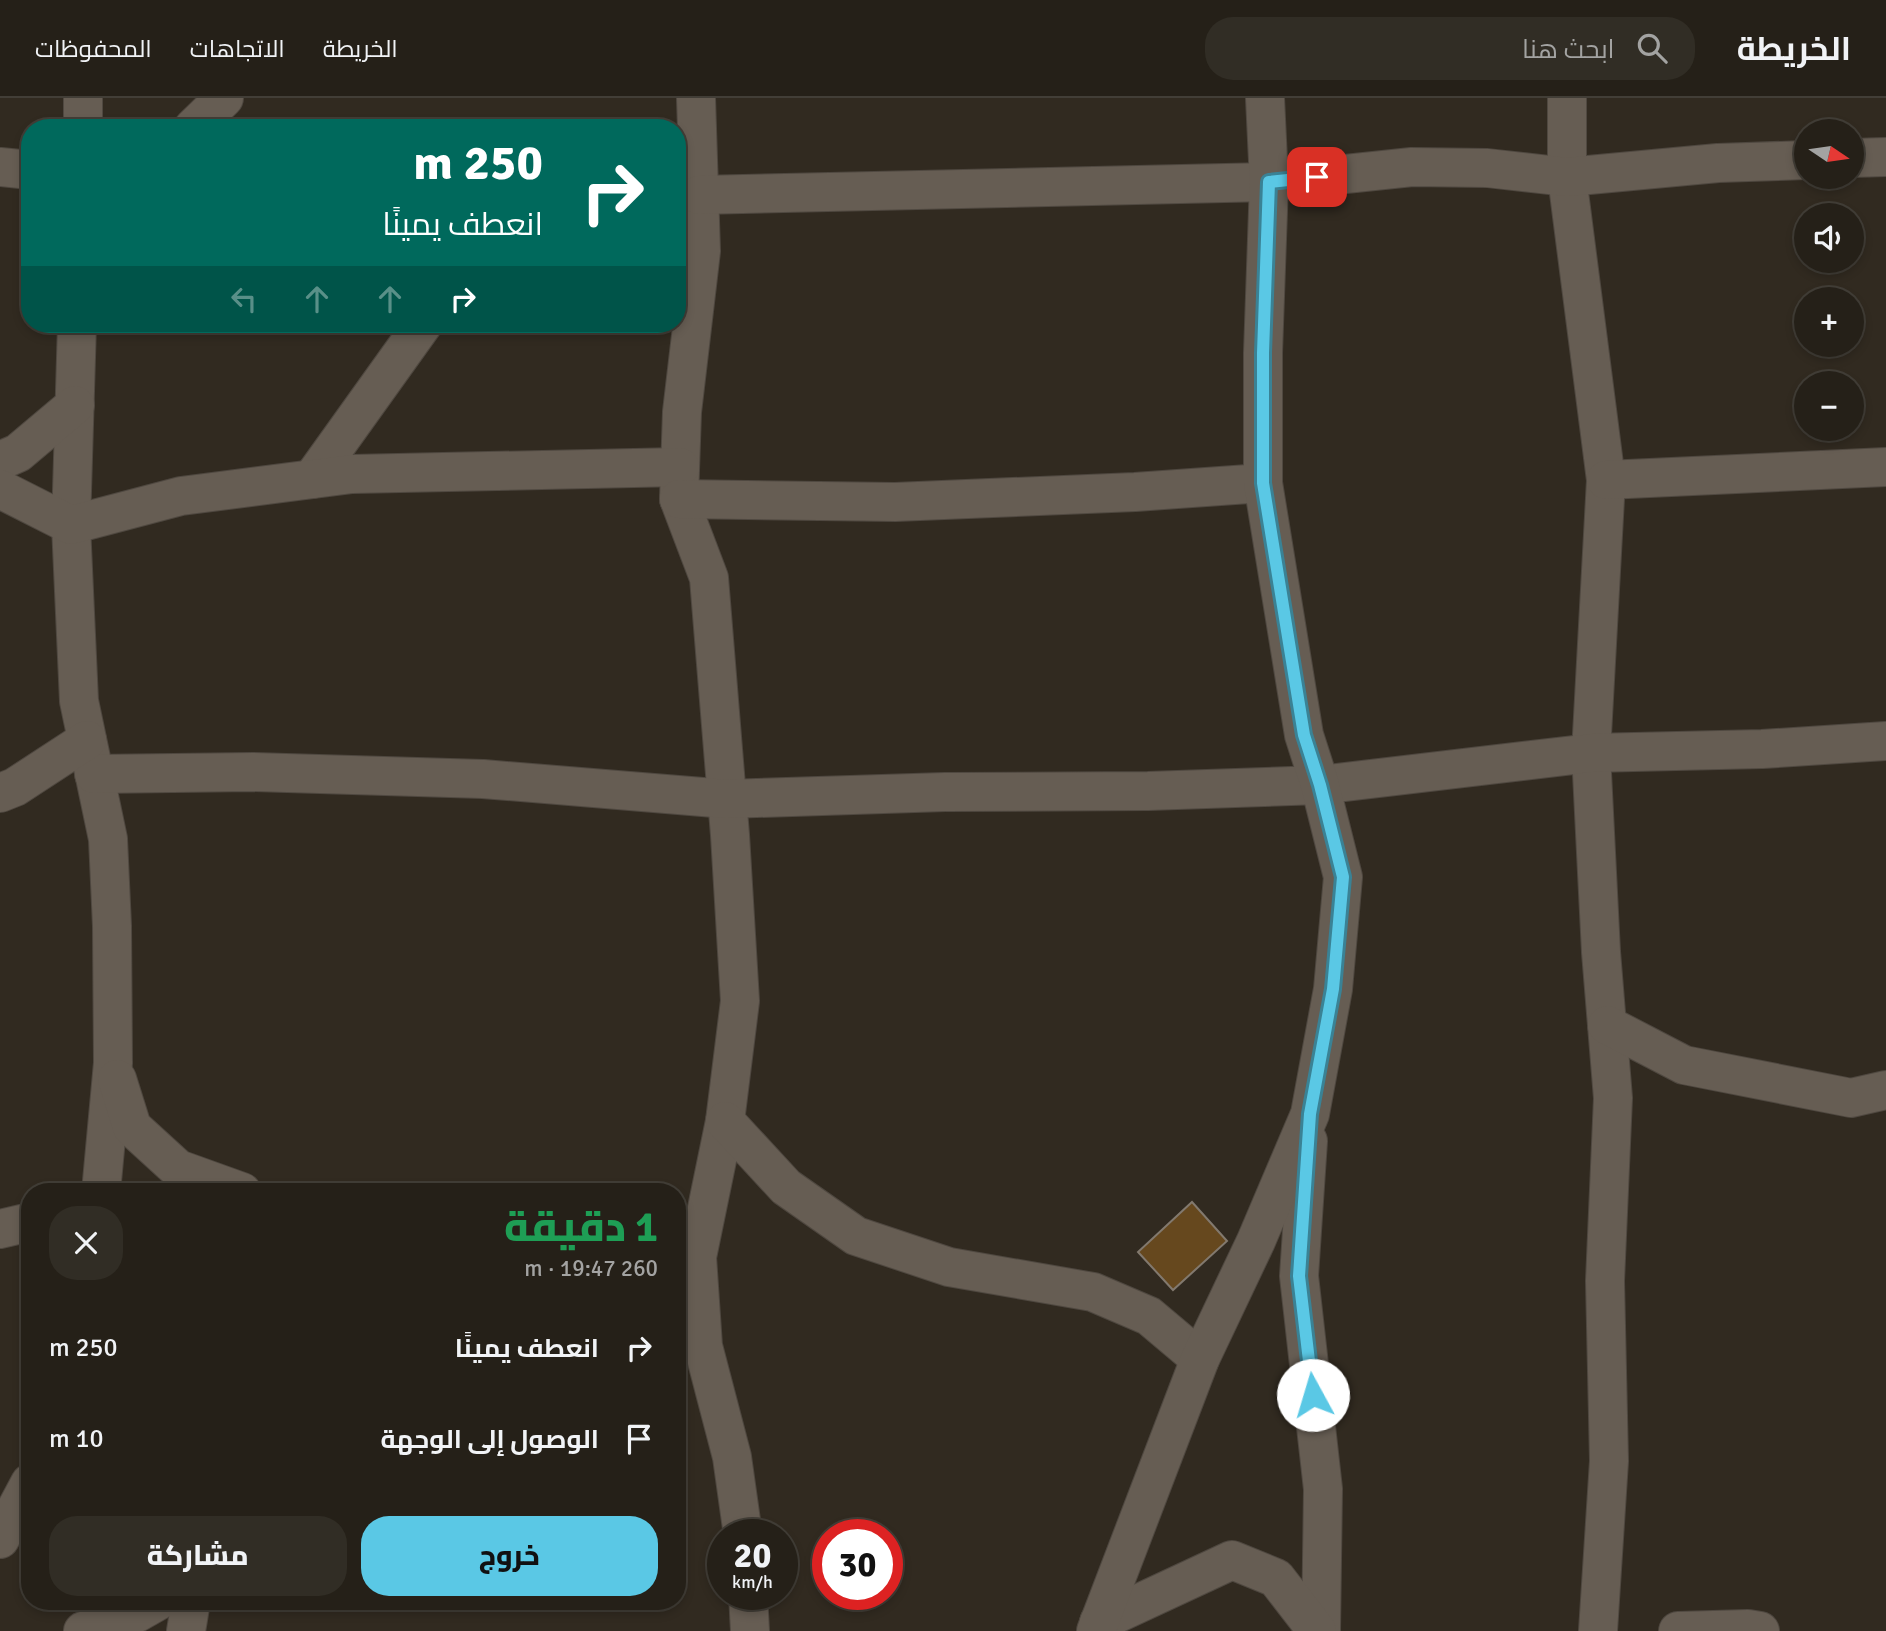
<!DOCTYPE html>
<html lang="ar">
<head>
<meta charset="utf-8">
<style>
	:root { --surface:#252018; --page:#312d25; --text:#f1f3f6; --muted:#a3a3a2; --line:#423e37; --accent:#5ac8e5 }
	body { margin:0; font-family:Signika,Cairo,sans-serif; background:var(--page); color:var(--text); direction:rtl; height:100vh; display:flex; flex-direction:column; font-size:26px; white-space:nowrap }
	* { box-sizing:border-box; margin:0 }
	p { font-size:23px; color:var(--muted) }
	.icon { flex:none; width:38px; height:38px; fill:none; stroke:currentColor; stroke-width:2; stroke-linecap:round; stroke-linejoin:round }
	.map { position:relative; flex:1; overflow:hidden; direction:ltr }
	.details { position:absolute; left:21px; top:1085px; width:665px; height:427px; display:flex; flex-direction:column; background:var(--surface); border-radius:28px; box-shadow:0 4px 10px #0003,0 0 0 2px var(--line); direction:rtl }
	.details>* { flex:none }
	.banner { position:absolute; left:21px; top:21px; width:665px; height:214px; border-radius:28px; box-shadow:0 4px 10px #0003,0 0 0 2px var(--line); direction:rtl; background:#00695c; color:#fff; overflow:hidden }
	.needle { width:46px; rotate:103deg }
	.fabs { position:absolute; left:1794px; top:21px; display:grid; gap:14px }
	.fabs a { display:grid; place-items:center; width:70px; height:70px; border-radius:50%; background:var(--surface); box-shadow:0 4px 10px #0003,0 0 0 2px var(--line); font-size:35px }
	.speed { position:absolute; left:707px; top:1421px; display:flex; gap:14px; font-size:35px; font-weight:700; text-align:center }
	.speed>* { display:grid; place-content:center; width:91px; height:91px; border-radius:50%; background:var(--surface); box-shadow:0 4px 10px #0003,0 0 0 2px var(--line); line-height:1 }
	.speed small { font-size:18px; font-weight:400 }
	.speed .limit { border:10px solid #d22; background:#fff; color:#111 }
	.pin { position:absolute; display:grid; place-items:center; width:60px; height:60px; color:#fff; margin:-30px; border-radius:14px; box-shadow:0 4px 10px #0006 }
	.me { position:absolute; width:77px; margin:-38px; rotate:354deg; stroke-linejoin:round; filter:drop-shadow(0 0 5px #0008) }
	.turn { display:flex; align-items:center; gap:24px; height:147px; padding:0 28px; font-size:32px }
	.turn .icon { width:91px; height:91px; stroke-width:2.5 }
	.turn b { display:block; font-size:49px; line-height:60px }
	.lanes { display:flex; align-items:center; height:66px; padding:0 28px; background:#0003; justify-content:center; gap:35px; direction:ltr }
	.lanes .off { opacity:.35 }
	.round { display:grid; place-items:center; flex:none; width:74px; height:74px; border-radius:28px; background:var(--page) }
	.head { display:flex; align-items:center; justify-content:space-between; height:119px; padding:0 28px }
	h1 { font-size:42px; font-weight:800; line-height:52px; color:#1e9e55 }
	.button { display:flex; gap:14px; margin-top:auto; padding:14px 28px }
	.button a { flex:1; height:80px; border-radius:28px; background:var(--accent); color:#111; font-size:28px; font-weight:800; line-height:80px; text-align:center }
	.button a+a { background:var(--page); color:var(--text) }
	ul { padding:0; list-style:none }
	li { display:flex; align-items:center; gap:21px; height:91px; padding:0 28px }
	li div { flex:1 }
	li b { display:block; font-size:26px }
	li em { font-style:normal }
	header { display:flex; align-items:center; gap:42px; box-sizing:border-box; height:98px; padding:0 35px; background:var(--surface); border-bottom:2px solid var(--line) }
	header strong { font-size:33px }
	nav { display:flex; gap:38px; margin-inline-start:auto; font-size:24px }
	.search { width:490px; height:63px; background:var(--page); display:flex; align-items:center; gap:18px; box-sizing:border-box; padding:0 24px; border-radius:28px; color:var(--muted); font-size:26px }
	.map>svg:first-child { display:block }
	.building { fill:#66481e; stroke:#82796e; stroke-width:2 }
	.lines { fill:none; stroke-linecap:round; stroke-linejoin:round }
	.minor-casing { stroke:#4f4840; stroke-width:40 }
	.minor { stroke:#665d53; stroke-width:38 }
	.route-casing { stroke:#3a8295; stroke-width:18 }
	.route { stroke:#5ac8e5; stroke-width:12 }
</style>
</head>
<body>
<header>
<strong>الخريطة</strong>
<div class="search"><svg class="icon" aria-label="search" viewBox="0 0 24 24"><circle cx="10" cy="10" r="6"/><path d="M15 15l6 6"/></svg>ابحث هنا</div>
<nav><a>الخريطة</a><a>الاتجاهات</a><a>المحفوظات</a></nav>
</header>
<div class="map">
<svg width="1886" height="1533" viewBox="0 0 1886 1533">
	<rect width="100%" height="100%" fill="#312a20"/>
	<!-- building -->
	<path class="building" d="M 1192,1104 L 1227,1143 L 1173,1192 L 1138,1154 Z"/>
	<g class="lines">
		<defs>
			<g id="minor">
				<path d="M 696,0 L 701,153 L 682,314 L 679,401 L 709,480 L 730,737 L 740,903 L 725,1023 L 697,1159 L 703,1248 L 732,1359 L 743,1437"/>
				<path d="M 1567,0 L 1567,79 L 1606,382 L 1591,655 L 1601,854 L 1613,1000 L 1605,1183 L 1609,1363 L 1598,1533"/>
				<path d="M 83,30 L 83,0"/>
				<path d="M 193,30 L 224,0"/>
				<path d="M 1852,60 L 1886,59"/>
				<path d="M 0,69 L 30,72"/>
				<path d="M 699,97 L 1269,84 L 1412,69 L 1487,70 L 1567,79 L 1718,65 L 1806,62"/>
				<path d="M 77,226 L 71,427 L 79,603 L 108,741 L 112,828 L 113,965 L 101,1094"/>
				<path d="M 0,363 L 18,355 L 75,307"/>
				<path d="M 312,381 L 423,226"/>
				<path d="M 1606,382 L 1886,369"/>
				<path d="M 0,391 L 71,427 L 181,398 L 352,376 L 680,369"/>
				<path d="M 679,401 L 895,404 L 1135,394 L 1263,385"/>
				<path d="M 94,676 L 252,674 L 483,681 L 727,701 L 945,694 L 1148,693 L 1320,687 L 1591,655 L 1762,651 L 1886,643"/>
				<path d="M 0,695 L 15,689 L 87,642"/>
				<path d="M 1607,927 L 1684,967 L 1851,1000 L 1886,992"/>
				<path d="M 117,981 L 132,1029 L 178,1071 L 242,1094"/>
				<path d="M 725,1023 L 786,1089 L 856,1138 L 949,1169 L 1093,1194 L 1149,1218 L 1200,1261"/>
				<path d="M 1308,1043 L 1299,1178 L 1323,1391 L 1321,1533"/>
				<path d="M 0,1131 L 30,1124"/>
				<path d="M 0,1441 L 30,1385"/>
				<path d="M 748,1496 L 750,1533"/>
				<path d="M 1099,1524 L 1232,1462 L 1276,1480 L 1317,1533"/>
				<path d="M 83,1533 L 137,1515 L 158,1503"/>
				<path d="M 186,1533 L 191,1503"/>
				<path d="M 1096,1533 L 1200,1261 L 1256,1143 L 1310,1016 L 1333,891 L 1343,779 L 1320,687 L 1304,637 L 1263,385 L 1263,255 L 1269,84 L 1265,0"/>
				<path d="M 1678,1533 L 1748,1531 L 1760,1533"/>
			</g>
		</defs>
		<!-- minor casing -->
		<use href="#minor" class="minor-casing"/>
		<!-- minor -->
		<use href="#minor" class="minor"/>
	</g>
	<g class="lines">
		<defs>
			<path id="route" d="M 1313,1297 L 1299,1178 L 1310,1016 L 1333,891 L 1343,779 L 1320,687 L 1304,637 L 1263,385 L 1263,255 L 1269,84 L 1317,79"/>
		</defs>
		<!-- route casing -->
		<use href="#route" class="route-casing"/>
		<!-- route -->
		<use href="#route" class="route"/>
	</g>
</svg>
<div class="fabs">
<a><svg class="needle" viewBox="-14 -14 28 28"><path d="M0-13l5 13h-10z" fill="#e53935"/><path d="M0 13l5-13h-10z" fill="#a3a3a2"/></svg></a>
<a><svg class="icon" aria-label="sound" viewBox="0 0 24 24"><path d="M4 9h4l5-4v14l-5-4H4zM17 9q2 3 0 6"/></svg></a>
<a>+</a>
<a>−</a>
</div>
<div class="speed"><div>20<small>km/h</small></div><div class="limit">30</div></div>
<div class="pin" style="left:1317px;top:79px;background:#d93025"><svg class="icon" aria-label="arrive" viewBox="0 0 24 24"><path d="M6 21V4h12l-3 4 3 4H6"/></svg></div>
<svg class="me" style="left:1313px;top:1297px" viewBox="-20 -20 40 40"><circle r="19" fill="#fff"/><path d="M0-13L10 11 0 6-10 11z" fill="#5ac8e5"/></svg>
<div class="banner">
<div class="turn"><svg class="icon" aria-label="right" viewBox="0 0 24 24"><path d="M7 20v-9h11M14 6l5 5-5 5"/></svg><div><b>250 m</b>انعطف يمينًا</div></div>
<div class="lanes"><svg class="icon off" aria-label="left" viewBox="0 0 24 24"><path d="M17 20v-9H6M10 6l-5 5 5 5"/></svg><svg class="icon off" aria-label="ahead" viewBox="0 0 24 24"><path d="M12 20V5M6 11l6-6 6 6"/></svg><svg class="icon off" aria-label="ahead" viewBox="0 0 24 24"><path d="M12 20V5M6 11l6-6 6 6"/></svg><svg class="icon" aria-label="right" viewBox="0 0 24 24"><path d="M7 20v-9h11M14 6l5 5-5 5"/></svg></div>
</div>
<section class="details">
<div class="head"><div><h1>1 دقيقة</h1><p>260 m · 19:47</p></div><a class="round"><svg class="icon" aria-label="close" viewBox="0 0 24 24"><path d="M6 6l12 12M18 6L6 18"/></svg></a></div>
<ul>
<li><svg class="icon" aria-label="right" viewBox="0 0 24 24"><path d="M7 20v-9h11M14 6l5 5-5 5"/></svg><div><b>انعطف يمينًا</b></div><em>250 m</em></li>
<li><svg class="icon" aria-label="arrive" viewBox="0 0 24 24"><path d="M6 21V4h12l-3 4 3 4H6"/></svg><div><b>الوصول إلى الوجهة</b></div><em>10 m</em></li>
</ul>
<div class="button"><a>خروج</a><a>مشاركة</a></div>
</section>
</div>
</body>
</html>
